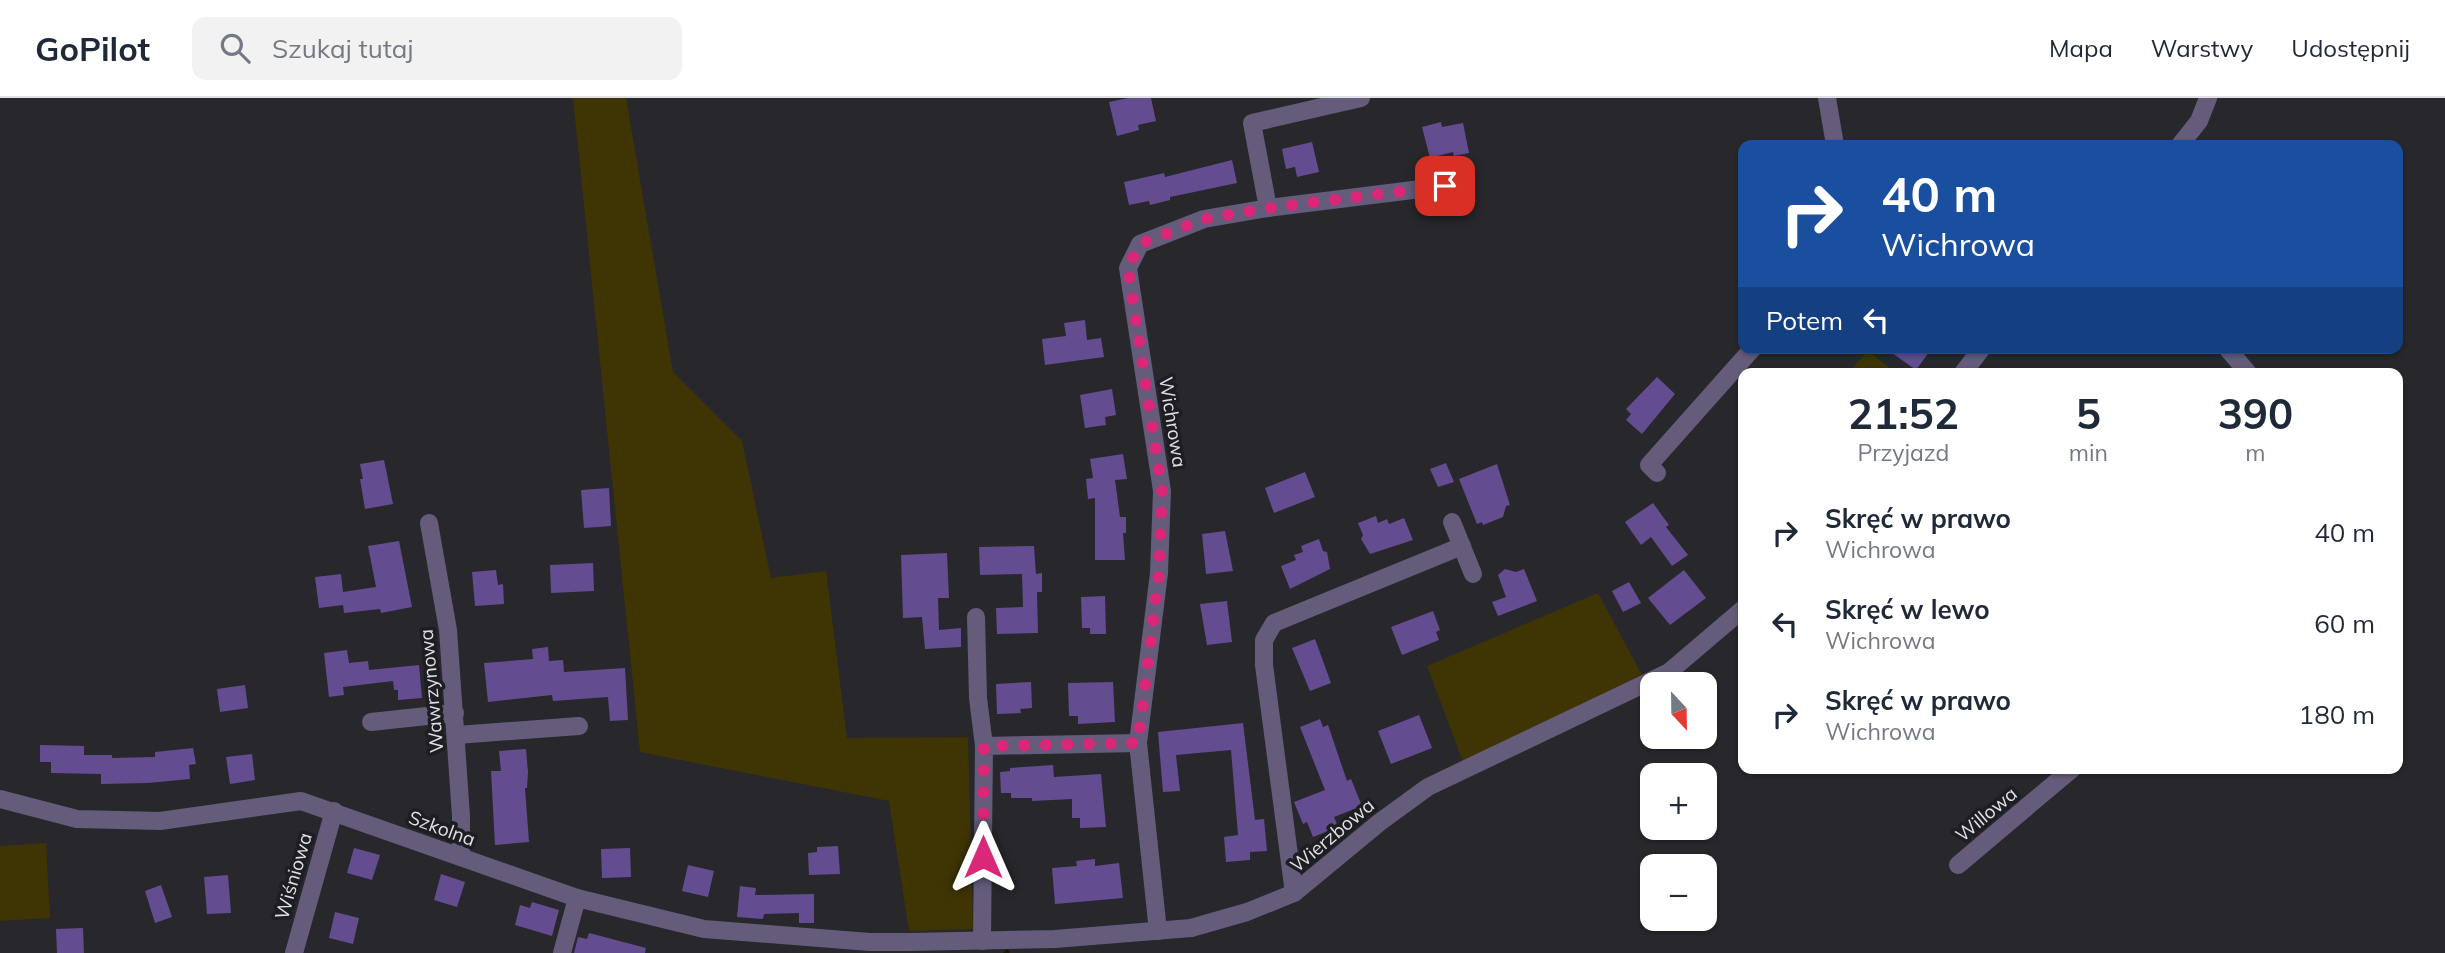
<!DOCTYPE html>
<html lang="pl">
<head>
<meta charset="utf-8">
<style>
	:root { --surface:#fff; --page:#f2f2f3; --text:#1f2937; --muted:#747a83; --line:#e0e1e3 }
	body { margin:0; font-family:Mulish,sans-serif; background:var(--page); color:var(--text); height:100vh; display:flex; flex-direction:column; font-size:26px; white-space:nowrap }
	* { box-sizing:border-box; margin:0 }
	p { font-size:23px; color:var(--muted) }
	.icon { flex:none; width:38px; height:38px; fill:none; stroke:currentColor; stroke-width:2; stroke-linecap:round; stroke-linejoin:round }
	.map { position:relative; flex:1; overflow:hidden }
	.drawer { position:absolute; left:1738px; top:270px; width:665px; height:406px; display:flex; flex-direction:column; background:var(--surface); border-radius:14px; box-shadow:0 2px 5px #0004 }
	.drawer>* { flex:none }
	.top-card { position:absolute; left:1738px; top:42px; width:665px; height:214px; border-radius:14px; box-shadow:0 2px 5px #0004; background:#1a4fa0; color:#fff; overflow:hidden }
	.needle { width:46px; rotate:158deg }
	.fabs { position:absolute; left:1640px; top:574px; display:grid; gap:14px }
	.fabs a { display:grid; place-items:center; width:77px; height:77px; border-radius:14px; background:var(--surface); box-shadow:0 2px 5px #0004; font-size:35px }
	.pin { position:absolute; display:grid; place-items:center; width:60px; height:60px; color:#fff; margin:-30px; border-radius:14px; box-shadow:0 4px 10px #0006 }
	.me { position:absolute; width:77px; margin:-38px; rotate:0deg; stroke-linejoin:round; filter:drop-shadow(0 0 5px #0008) }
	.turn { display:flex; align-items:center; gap:24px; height:147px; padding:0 28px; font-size:32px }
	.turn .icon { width:91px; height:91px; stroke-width:2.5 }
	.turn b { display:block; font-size:49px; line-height:60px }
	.then { display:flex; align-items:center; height:66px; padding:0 28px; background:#0003; gap:14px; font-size:26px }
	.eta { display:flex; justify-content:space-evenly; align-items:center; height:119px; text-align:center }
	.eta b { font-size:42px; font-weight:700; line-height:49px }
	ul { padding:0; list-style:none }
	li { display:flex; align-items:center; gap:21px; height:91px; padding:0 28px }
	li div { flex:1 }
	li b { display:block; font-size:26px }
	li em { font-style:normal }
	header { display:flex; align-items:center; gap:42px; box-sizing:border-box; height:98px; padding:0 35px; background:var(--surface); border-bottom:2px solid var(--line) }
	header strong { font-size:33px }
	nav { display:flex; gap:38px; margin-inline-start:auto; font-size:24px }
	.search { width:490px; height:63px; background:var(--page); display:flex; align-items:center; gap:18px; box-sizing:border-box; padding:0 24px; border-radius:14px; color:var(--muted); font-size:26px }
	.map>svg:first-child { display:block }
	.green { fill:#3f3404 }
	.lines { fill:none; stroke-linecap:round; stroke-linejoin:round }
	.stream { stroke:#1f1800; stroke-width:5 }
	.building { fill:#634d90 }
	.minor { stroke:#645c7a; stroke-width:18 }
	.route { stroke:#db2777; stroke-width:12; stroke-dasharray:0 21.6 }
	.labels { text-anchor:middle; stroke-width:7; stroke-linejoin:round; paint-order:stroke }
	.street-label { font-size:19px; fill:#e1e0e4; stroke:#1e1d23 }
</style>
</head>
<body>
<header>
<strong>GoPilot</strong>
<div class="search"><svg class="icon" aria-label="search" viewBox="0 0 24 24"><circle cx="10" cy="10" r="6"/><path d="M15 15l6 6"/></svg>Szukaj tutaj</div>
<nav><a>Mapa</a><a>Warstwy</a><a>Udostępnij</a></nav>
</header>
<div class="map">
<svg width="2445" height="855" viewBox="0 0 2445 855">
	<rect width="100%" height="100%" fill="#28272c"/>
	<!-- green -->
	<g class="green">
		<path d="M 573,0 L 626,0 L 673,274 L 742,343 L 771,480 L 826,473 L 847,640 L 968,639 L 973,831 L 909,833 L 889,703 L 640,654 Z"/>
		<path d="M 1868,253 L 1896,275 L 1848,275 Z"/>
		<path d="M 1598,495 L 1642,577 L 1463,664 L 1427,568 Z"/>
		<path d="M 46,745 L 50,820 L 0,823 L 0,748 Z"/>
	</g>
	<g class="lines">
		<!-- stream -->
		<path class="stream" d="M 1006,855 L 1007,854"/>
	</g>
	<!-- building -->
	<g class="building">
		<path d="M 1128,0 L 1151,0 L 1156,23 L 1138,27 L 1139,32 L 1117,38 L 1109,4 Z"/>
		<path d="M 1441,24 L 1442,29 L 1463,25 L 1469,55 L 1454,58 L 1453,54 L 1430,60 L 1422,29 Z"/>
		<path d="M 1312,44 L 1319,74 L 1297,79 L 1295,69 L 1286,71 L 1282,51 Z"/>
		<path d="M 1232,62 L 1237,85 L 1170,99 L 1170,102 L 1150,107 L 1149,103 L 1129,107 L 1124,84 L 1164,75 L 1165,79 Z"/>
		<path d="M 1085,222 L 1087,242 L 1101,240 L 1104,259 L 1045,267 L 1042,241 L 1066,238 L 1064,225 Z"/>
		<path d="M 1885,250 L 1932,250 L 1916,272 Z"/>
		<path d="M 1657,279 L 1675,296 L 1642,336 L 1626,322 L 1631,316 L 1626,311 Z"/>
		<path d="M 1112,291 L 1116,317 L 1105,319 L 1106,327 L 1085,330 L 1080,297 Z"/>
		<path d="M 1123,356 L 1127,381 L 1115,382 L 1120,419 L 1126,419 L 1126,435 L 1123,435 L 1125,462 L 1095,462 L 1095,400 L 1088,401 L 1086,381 L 1093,380 L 1090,361 Z"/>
		<path d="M 384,362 L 393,406 L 365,411 L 360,381 L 363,381 L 360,366 Z"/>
		<path d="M 1446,365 L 1454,384 L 1438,389 L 1430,371 Z"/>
		<path d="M 1497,366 L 1510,407 L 1506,408 L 1503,419 L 1483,427 L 1482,424 L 1477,426 L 1459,381 Z"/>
		<path d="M 1305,374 L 1315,399 L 1274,415 L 1265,390 Z"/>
		<path d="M 609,390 L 611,428 L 584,430 L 581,392 Z"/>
		<path d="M 1653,405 L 1669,427 L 1666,429 L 1688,457 L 1672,468 L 1651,439 L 1641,447 L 1625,424 Z"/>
		<path d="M 1376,418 L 1378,425 L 1387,421 L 1389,426 L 1404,420 L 1413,442 L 1370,456 L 1361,441 L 1363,437 L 1358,425 Z"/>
		<path d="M 1225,433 L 1233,473 L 1206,476 L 1202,436 Z"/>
		<path d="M 1319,441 L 1323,453 L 1327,454 L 1330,471 L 1290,491 L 1281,468 L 1296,462 L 1294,457 L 1303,454 L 1301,448 Z"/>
		<path d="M 399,443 L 412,509 L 381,515 L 380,511 L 344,515 L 343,507 L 319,510 L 315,479 L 341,476 L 343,494 L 376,489 L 368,448 Z"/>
		<path d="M 1034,448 L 1036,476 L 1042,475 L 1042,494 L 1037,494 L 1038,535 L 997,536 L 996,510 L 1023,509 L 1022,476 L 980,477 L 979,449 Z"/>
		<path d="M 947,455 L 949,500 L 938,500 L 939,532 L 961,530 L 961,549 L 925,551 L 922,519 L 903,520 L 901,457 Z"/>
		<path d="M 593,465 L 594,493 L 551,495 L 550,467 Z"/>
		<path d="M 1505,471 L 1516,474 L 1524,471 L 1537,503 L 1498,518 L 1492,504 L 1506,499 L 1498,477 Z"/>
		<path d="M 496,472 L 498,487 L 503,486 L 504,506 L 475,508 L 472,474 Z"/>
		<path d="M 1684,472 L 1706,500 L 1670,527 L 1648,500 Z"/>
		<path d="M 1629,484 L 1641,505 L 1623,514 L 1612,493 Z"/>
		<path d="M 1105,498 L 1106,536 L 1090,536 L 1090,530 L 1082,530 L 1081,499 Z"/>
		<path d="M 1227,503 L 1232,544 L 1207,547 L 1200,506 Z"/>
		<path d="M 1433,513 L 1440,532 L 1436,534 L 1439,542 L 1402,557 L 1391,529 Z"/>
		<path d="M 1315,541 L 1331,585 L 1310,593 L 1292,550 Z"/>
		<path d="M 548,549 L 549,563 L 563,562 L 564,574 L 625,570 L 628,622 L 610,623 L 608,599 L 553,603 L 552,597 L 488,604 L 484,565 L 533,561 L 532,551 Z"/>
		<path d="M 347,552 L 349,565 L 368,563 L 369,572 L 419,567 L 422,600 L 398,602 L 398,592 L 394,592 L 393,583 L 343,589 L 344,597 L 329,599 L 324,555 Z"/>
		<path d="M 1031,584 L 1032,610 L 1020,611 L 1021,615 L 997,616 L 996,586 Z"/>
		<path d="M 1113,584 L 1115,624 L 1078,626 L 1078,618 L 1069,618 L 1068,585 Z"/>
		<path d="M 245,587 L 248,610 L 220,614 L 217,591 Z"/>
		<path d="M 1419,617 L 1432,650 L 1391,666 L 1378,633 Z"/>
		<path d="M 1320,621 L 1323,629 L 1328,627 L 1347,683 L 1351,681 L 1362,708 L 1334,719 L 1338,729 L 1313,739 L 1307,724 L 1303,726 L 1294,704 L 1325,692 L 1300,629 Z"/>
		<path d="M 1243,625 L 1255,722 L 1264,721 L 1267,753 L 1250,754 L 1250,762 L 1226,764 L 1224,739 L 1238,737 L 1231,652 L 1176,657 L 1180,693 L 1163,694 L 1158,634 Z"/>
		<path d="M 40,647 L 84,648 L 84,657 L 112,657 L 112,660 L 155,659 L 155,654 L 193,650 L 196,666 L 189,667 L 190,681 L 148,685 L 101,686 L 101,676 L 51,675 L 51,664 L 40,664 Z"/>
		<path d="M 526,651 L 528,674 L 527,690 L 525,690 L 529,744 L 495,747 L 491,673 L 501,673 L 499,653 Z"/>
		<path d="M 252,656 L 255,682 L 230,686 L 226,659 Z"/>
		<path d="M 1053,667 L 1054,679 L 1101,676 L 1106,729 L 1080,730 L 1080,720 L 1072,720 L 1072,701 L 1032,703 L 1032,700 L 1011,700 L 1011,695 L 1001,695 L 1000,674 L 1010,673 L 1010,670 Z"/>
		<path d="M 838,748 L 840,776 L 809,777 L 808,755 L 817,754 L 817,749 Z"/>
		<path d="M 354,750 L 380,757 L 372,782 L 347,775 Z"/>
		<path d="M 630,750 L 631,779 L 602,780 L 601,751 Z"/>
		<path d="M 1095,761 L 1095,768 L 1119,765 L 1123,800 L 1055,806 L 1052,770 L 1077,768 L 1076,763 Z"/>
		<path d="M 688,767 L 714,773 L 708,799 L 682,793 Z"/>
		<path d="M 441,776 L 465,784 L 457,809 L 434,802 Z"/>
		<path d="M 228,777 L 231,815 L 207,816 L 204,779 Z"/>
		<path d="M 161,787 L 172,819 L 155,825 L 145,793 Z"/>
		<path d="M 740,788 L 756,790 L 755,797 L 814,796 L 814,825 L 799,825 L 799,815 L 764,816 L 763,821 L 737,819 Z"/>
		<path d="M 532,804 L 559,812 L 552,838 L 515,827 L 520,807 L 530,810 Z"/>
		<path d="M 335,814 L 359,820 L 353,846 L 329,840 Z"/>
		<path d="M 83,830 L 84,855 L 57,855 L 56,831 Z"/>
		<path d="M 589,835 L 646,850 L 645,855 L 574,855 L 578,839 L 587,841 Z"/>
	</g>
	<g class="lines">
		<!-- minor -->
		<g class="minor">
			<path d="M 1827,0 L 1835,47"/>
			<path d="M 2180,47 L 2199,23 L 2208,0"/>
			<path d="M 1268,110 L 1445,88"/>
			<path d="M 2227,250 L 2248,275"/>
			<path d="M 1963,275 L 1982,250"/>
			<path d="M 1657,375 L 1649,367 L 1753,250"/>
			<path d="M 1452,424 L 1473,476"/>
			<path d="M 429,425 L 448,532 L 461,718 L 461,759"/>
			<path d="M 976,519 L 978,600 L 984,648"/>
			<path d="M 371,624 L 455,615"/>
			<path d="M 457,637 L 579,628"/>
			<path d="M 0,701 L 77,721 L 160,723 L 301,703 L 577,800 L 704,831 L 870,844 L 910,844 L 1055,841 L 1191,830 L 1247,814 L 1294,795 L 1380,724 L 1428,689 L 1669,574 L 1743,511"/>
			<path d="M 1958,767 L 2073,670"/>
			<path d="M 1294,795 L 1264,567 L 1264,542 L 1274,525 L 1462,448"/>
			<path d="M 1158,833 L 1138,645 L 1159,475 L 1162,393 L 1128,170 L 1140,146 L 1204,121 L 1268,110 L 1252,25 L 1361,0"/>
			<path d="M 982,843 L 984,648 L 1138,645"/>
			<path d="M 294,855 L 334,713"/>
			<path d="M 562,855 L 577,800"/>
		</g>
	</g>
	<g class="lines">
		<!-- route -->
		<path class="route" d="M 983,759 L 984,648 L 1138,645 L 1159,475 L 1162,393 L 1128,170 L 1140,146 L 1204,121 L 1268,110 L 1445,88"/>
	</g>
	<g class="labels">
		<!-- street labels -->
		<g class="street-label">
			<text transform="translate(1173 324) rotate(81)" y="7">Wichrowa</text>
			<text transform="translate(431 593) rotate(-95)" y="7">Wawrzynowa</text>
			<text transform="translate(1986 716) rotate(-40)" y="7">Willowa</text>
			<text transform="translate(442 730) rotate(20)" y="7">Szkolna</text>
			<text transform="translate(1332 737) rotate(-40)" y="7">Wierzbowa</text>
			<text transform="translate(293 778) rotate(-74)" y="7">Wiśniowa</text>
		</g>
	</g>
</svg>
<div class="fabs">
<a><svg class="needle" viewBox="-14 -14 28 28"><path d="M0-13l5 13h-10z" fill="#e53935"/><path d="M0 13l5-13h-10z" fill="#747a83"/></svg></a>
<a>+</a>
<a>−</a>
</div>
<div class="pin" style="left:1445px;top:88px;background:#d93025"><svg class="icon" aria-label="arrive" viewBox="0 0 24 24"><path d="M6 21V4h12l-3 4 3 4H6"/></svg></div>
<svg class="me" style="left:983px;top:759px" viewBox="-20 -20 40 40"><path d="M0-17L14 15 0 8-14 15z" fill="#db2777" stroke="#fff" stroke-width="4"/></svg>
<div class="top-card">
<div class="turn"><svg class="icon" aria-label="right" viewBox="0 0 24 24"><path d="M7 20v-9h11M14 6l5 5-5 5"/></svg><div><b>40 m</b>Wichrowa</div></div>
<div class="then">Potem<svg class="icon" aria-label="left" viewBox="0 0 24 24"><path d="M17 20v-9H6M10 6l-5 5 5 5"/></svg></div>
</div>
<section class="drawer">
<div class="eta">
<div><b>21:52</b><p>Przyjazd</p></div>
<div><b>5</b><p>min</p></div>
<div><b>390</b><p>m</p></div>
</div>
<ul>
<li><svg class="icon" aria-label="right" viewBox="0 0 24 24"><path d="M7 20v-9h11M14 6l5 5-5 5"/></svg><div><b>Skręć w prawo</b><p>Wichrowa</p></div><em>40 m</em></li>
<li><svg class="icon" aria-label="left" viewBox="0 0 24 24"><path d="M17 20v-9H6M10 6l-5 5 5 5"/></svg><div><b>Skręć w lewo</b><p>Wichrowa</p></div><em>60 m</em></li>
<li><svg class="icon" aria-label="right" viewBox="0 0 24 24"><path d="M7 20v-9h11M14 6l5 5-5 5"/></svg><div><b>Skręć w prawo</b><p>Wichrowa</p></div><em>180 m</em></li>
</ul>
</section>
</div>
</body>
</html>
